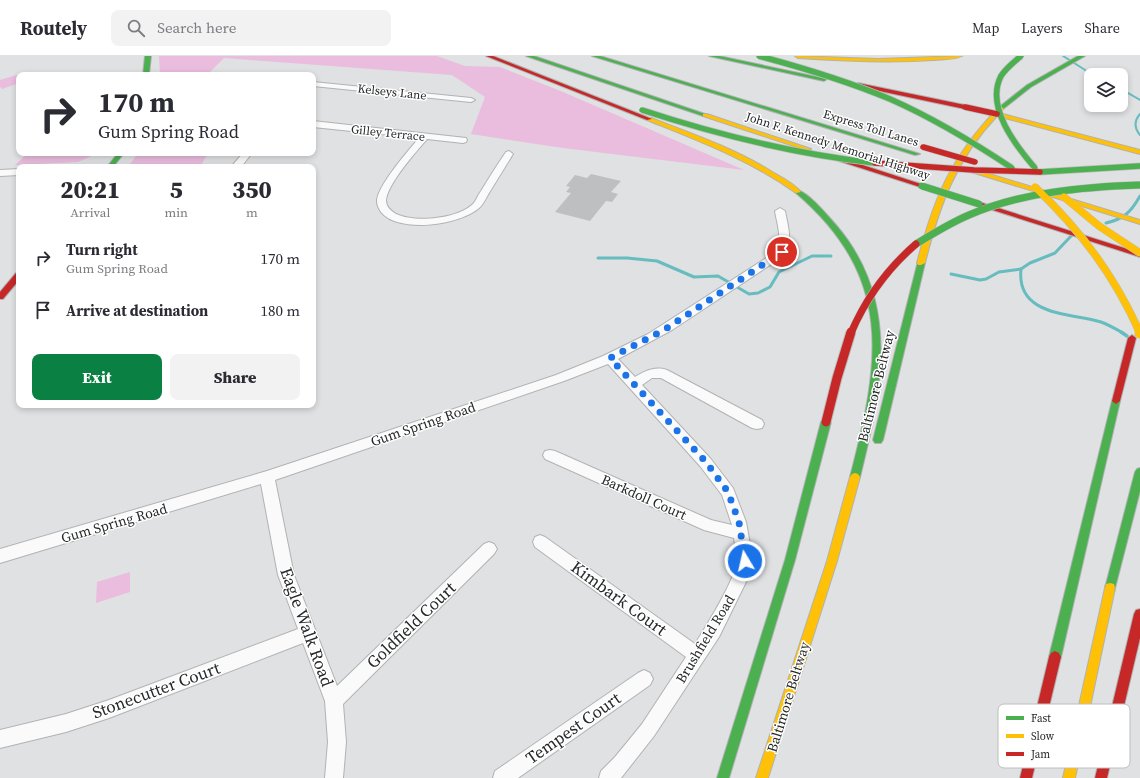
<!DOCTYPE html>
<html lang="en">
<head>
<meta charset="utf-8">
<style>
	:root { --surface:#fff; --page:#f2f2f3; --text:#2b2b33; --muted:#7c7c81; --line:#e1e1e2; --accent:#0b8043 }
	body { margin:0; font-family:"Source Serif 4",serif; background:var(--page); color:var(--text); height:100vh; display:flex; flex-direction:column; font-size:15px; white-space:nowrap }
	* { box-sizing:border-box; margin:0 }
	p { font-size:13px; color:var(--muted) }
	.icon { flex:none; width:22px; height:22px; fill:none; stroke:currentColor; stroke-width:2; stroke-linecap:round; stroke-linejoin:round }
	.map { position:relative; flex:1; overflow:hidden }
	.panel { position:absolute; left:16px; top:108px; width:300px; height:244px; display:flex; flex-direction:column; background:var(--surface); border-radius:8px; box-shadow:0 2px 6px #0003 }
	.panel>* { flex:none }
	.hud { position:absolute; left:16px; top:16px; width:300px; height:84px; border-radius:8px; box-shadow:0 2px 6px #0003; background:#fff; color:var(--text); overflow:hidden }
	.fabs { position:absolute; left:1084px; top:12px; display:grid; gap:8px }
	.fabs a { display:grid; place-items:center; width:44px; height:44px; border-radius:8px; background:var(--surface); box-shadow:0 2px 6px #0003; font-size:20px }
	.pin { position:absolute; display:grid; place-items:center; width:34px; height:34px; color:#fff; margin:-17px; border:2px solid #fff; border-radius:50%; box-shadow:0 1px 4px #0007 }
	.me { position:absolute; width:44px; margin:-22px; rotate:351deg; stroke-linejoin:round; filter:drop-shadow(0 0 3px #0008) }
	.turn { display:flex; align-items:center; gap:14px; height:84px; padding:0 16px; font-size:18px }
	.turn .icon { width:52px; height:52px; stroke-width:2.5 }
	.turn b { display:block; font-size:28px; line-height:34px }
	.eta { display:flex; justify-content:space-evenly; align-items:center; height:68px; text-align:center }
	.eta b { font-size:24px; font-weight:800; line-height:28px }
	.primary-button { display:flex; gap:8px; margin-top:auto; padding:8px 16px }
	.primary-button a { flex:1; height:46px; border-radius:8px; background:var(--accent); color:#fff; font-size:16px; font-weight:800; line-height:46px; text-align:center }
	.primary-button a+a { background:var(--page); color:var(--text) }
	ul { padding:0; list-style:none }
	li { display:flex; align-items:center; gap:12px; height:52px; padding:0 16px }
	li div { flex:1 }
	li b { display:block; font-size:15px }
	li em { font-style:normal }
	header { display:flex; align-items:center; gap:24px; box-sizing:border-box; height:56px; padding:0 20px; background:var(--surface); border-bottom:1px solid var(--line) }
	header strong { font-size:19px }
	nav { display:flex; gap:22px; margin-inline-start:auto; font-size:14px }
	.search { width:280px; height:36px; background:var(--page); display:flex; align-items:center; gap:10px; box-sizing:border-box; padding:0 14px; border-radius:8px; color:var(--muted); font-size:15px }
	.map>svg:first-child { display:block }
	.green { fill:#eabcde }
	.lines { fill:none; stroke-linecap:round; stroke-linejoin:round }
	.stream-far2 { stroke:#67bcbf; stroke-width:2 }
	.stream-far1 { stroke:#67bcbf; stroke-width:3 }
	.stream { stroke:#67bcbf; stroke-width:3.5 }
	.building { fill:#bdbfc1 }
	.street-casing { stroke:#b1b2b4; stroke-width:2 }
	.fast-casing { stroke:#b1b2b4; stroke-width:2 }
	.slow-casing { stroke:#b1b2b4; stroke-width:2 }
	.jam-casing { stroke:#b1b2b4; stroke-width:2 }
	.street { fill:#fafafb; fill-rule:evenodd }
	.fast { fill:#4caf50; fill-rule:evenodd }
	.slow { fill:#ffc107; fill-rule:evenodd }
	.jam { fill:#c62828; fill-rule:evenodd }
	.fast-bridge-far1-casing { stroke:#bcbdbd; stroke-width:7; stroke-linecap:butt }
	.fast-bridge-casing { stroke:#bcbdbd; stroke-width:8; stroke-linecap:butt }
	.slow-bridge-far1-casing { stroke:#bcbdbd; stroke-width:8; stroke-linecap:butt }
	.slow-bridge-casing { stroke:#bcbdbd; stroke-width:11; stroke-linecap:butt }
	.jam-bridge-far2-casing { stroke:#bcbdbd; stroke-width:7; stroke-linecap:butt }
	.jam-bridge-far1-casing { stroke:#bcbdbd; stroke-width:8; stroke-linecap:butt }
	.jam-bridge-casing { stroke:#bcbdbd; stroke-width:11; stroke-linecap:butt }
	.fast-bridge-far1 { stroke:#4caf50; stroke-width:5.5 }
	.fast-bridge { stroke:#4caf50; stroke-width:7 }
	.slow-bridge-far1 { stroke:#ffc107; stroke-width:7 }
	.slow-bridge { stroke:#ffc107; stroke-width:9 }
	.jam-bridge-far2 { stroke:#c62828; stroke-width:5.5 }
	.jam-bridge-far1 { stroke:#c62828; stroke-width:7 }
	.jam-bridge { stroke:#c62828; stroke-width:9 }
	.route { stroke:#1a73e8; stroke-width:7; stroke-dasharray:0 12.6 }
	.labels { text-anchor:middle; stroke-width:3; stroke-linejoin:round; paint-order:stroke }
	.far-street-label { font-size:12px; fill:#262728; stroke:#fff }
	.street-label { font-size:14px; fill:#262728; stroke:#fff }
	.near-street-label { font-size:17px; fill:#262728; stroke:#fff }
	.key { fill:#fff; stroke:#bebebe; stroke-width:1 }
	.key-label { font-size:11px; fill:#262728 }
</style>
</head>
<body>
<header>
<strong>Routely</strong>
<div class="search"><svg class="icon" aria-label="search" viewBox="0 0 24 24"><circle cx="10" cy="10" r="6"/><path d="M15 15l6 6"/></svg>Search here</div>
<nav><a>Map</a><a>Layers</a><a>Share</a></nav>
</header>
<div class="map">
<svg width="1140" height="722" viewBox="0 0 1140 722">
	<rect width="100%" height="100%" fill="#dfe1e3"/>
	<!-- green -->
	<g class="green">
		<path d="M 159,0 L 437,0 L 465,10 L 500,11 L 563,36 L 744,114 L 563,92 L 471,78 L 485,41 L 452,19 L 224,2 L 207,19 L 160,19 Z"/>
		<path d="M 17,19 L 19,20 L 19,27 L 2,33 L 0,31 L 0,24 Z"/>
		<path d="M 28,97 L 98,97 L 78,106 L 15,109 Z"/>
		<path d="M 138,97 L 208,97 L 200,111 L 128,111 Z"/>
		<path d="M 130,516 L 130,536 L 96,547 L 97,526 Z"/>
	</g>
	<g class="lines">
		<!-- stream-far2 -->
		<g class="stream-far2">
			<path d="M 1063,0 L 1093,19"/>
			<path d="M 1121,33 L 1140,44"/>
			<path d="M 1140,58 C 1134,65 1134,72 1140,79"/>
		</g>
		<!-- stream-far1 -->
		<g class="stream-far1">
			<path d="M 1106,167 C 1124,163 1131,156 1140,140"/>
			<path d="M 1072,179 L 1055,197 L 1030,207 L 1021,213 C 1016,260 1070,257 1101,266 C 1109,269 1116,273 1123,277"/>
			<path d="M 598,202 L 627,202 L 657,205 L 694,221 L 718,220 L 749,238 L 758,237 L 770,231 L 779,216 L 812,200 L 831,200"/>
			<path d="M 951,218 L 980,224 L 986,223 L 999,216 L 1021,213"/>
		</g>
		<!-- stream -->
		<path class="stream" d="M 1121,276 L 1127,280"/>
	</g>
	<!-- building -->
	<path class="building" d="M 591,118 L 621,125 L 611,136 L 618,138 L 612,146 L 606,145 L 590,165 L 555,156 L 571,137 L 566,136 L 570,131 L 566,130 L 575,119 L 587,122 Z"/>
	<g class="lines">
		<defs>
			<g id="street">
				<path d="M 313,26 L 471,42 L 475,44 L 471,46 L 313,30 Z"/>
				<path d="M 313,65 L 466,82 L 467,84 L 466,86 L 463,87 L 427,83 C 416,96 388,127 386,144 C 386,151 391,155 396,158 C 415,167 457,163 473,148 C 476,145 478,139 481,135 C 489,122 497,109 506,96 L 509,95 L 513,98 C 505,111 497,124 489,137 C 486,142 483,149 479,152 C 460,169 399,178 381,156 C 379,153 377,149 377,145 C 377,130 409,94 419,82 L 313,71 Z"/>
				<path d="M 243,97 L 252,97 L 241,111 L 231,111 Z"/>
				<path d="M 19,113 L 19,119 L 0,120 L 0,114 Z"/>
				<path d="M 780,152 L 785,155 C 788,172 794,187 782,201 L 672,274 L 618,303 L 635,321 C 645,315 655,310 667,314 L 762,364 L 764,368 L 762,372 L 757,373 L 752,372 L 661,322 L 652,322 L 642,329 L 710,402 L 733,432 L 746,466 L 753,505 L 746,526 L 719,581 L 654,680 L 621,722 L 599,722 L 601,715 L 615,701 L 642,668 L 686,601 L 535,491 L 533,486 L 535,481 L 540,479 L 545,481 L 695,588 C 705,572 737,521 737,504 C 737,497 735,489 734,482 L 704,474 L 545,403 L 543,399 L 545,395 L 550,394 L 555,395 L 711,464 L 732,469 L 722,439 L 700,410 L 608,308 L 564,325 L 275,424 L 294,519 L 337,630 L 484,488 L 489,486 L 494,488 L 497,493 L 494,498 L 343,648 L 346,686 L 343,722 L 325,722 L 328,686 L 325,645 L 303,587 L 109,662 L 66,676 L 0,692 L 0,674 L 66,658 L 109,644 L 298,573 L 278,519 L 261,428 L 0,507 L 0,493 L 267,415 L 556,319 L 603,300 L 648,278 L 774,197 C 784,186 777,168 775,155 Z"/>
				<path d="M 644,614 L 650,617 L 653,623 L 650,629 L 518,722 L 493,722 L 495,715 L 638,617 Z"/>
			</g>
			<g id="fast">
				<path d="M 145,0 L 151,0 L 149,19 L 143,19 Z"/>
				<path d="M 526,0 L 534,0 L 708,59 L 703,60 Z"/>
				<path d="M 592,0 L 600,0 L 920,98 L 915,99 Z"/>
				<path d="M 709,0 L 719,0 L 827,23 L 824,25 Z"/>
				<path d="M 1078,0 L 1085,0 L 1031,31 L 1003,53 L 998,52 L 1027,29 Z"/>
				<path d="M 118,97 L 124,97 L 113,111 L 107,111 Z"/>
				<path d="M 798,134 C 811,139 827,159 836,169 C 901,245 882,333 860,421 L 858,424 L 855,425 L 852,424 L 850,421 C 880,306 895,222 796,137 L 795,136 Z"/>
				<path d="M 918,205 L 921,205 L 925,207 L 883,384 L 881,387 L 875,387 L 873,384 Z"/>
				<path d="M 1116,342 L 1120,345 L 1061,601 L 1059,605 L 1055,607 L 1051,605 L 1049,601 L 1112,345 Z"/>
				<path d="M 826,363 L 829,364 L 831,366 L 795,504 L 729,722 L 717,722 L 785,504 L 821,366 L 823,364 Z"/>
				<path d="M 1140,412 L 1140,435 L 1115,532 L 1114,536 L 1110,537 L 1106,536 L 1105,532 L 1135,416 L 1137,413 Z"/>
			</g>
			<g id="slow">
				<path d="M 795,0 L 878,3 L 962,0 C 955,4 942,3 934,4 C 889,7 843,5 798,2 Z"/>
				<path d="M 999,51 L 1004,52 L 999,57 L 1140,94 L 1140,98 L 997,60 C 956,103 939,150 925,207 L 921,209 L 918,209 L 917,207 C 934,141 951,101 999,51 Z"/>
				<path d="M 703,58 L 707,58 L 811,93 L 806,94 L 703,60 Z"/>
				<path d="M 647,62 L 651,62 C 693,78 736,93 774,117 C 783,122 794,128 801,136 L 796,137 C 750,104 699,85 647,64 Z"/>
				<path d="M 970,112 L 1140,164 L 1140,168 L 968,115 L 967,114 Z"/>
				<path d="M 855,417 L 858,418 L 860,421 L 837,505 L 768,722 L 756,722 L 827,505 L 850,421 L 852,418 Z"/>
				<path d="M 1110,527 L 1114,528 L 1115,532 L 1075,722 L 1063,722 L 1105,532 L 1106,528 Z"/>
			</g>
			<g id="jam">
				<path d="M 486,0 L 493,0 L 652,63 L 647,64 Z"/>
				<path d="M 858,27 L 965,49 L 968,51 L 965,53 L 856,30 L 855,29 Z"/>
				<path d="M 841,102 L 924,129 L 925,130 L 920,131 L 839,105 L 838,104 Z"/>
				<path d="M 979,146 L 1140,197 L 1140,201 L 977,149 L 976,148 Z"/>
				<path d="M 16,217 L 19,217 L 19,224 L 3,243 L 0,243 L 0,236 Z"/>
				<path d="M 1132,279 L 1136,282 L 1120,345 L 1116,348 L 1112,345 L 1128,282 Z"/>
				<path d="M 1140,553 L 1140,582 L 1107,722 L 1095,722 L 1134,558 L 1136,554 Z"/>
				<path d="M 1055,595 L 1059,597 L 1061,601 L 1032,722 L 1020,722 L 1049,601 L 1051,597 Z"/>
			</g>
		</defs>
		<!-- street casing -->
		<use href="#street" class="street-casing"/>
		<!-- fast casing -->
		<use href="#fast" class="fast-casing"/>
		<!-- slow casing -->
		<use href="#slow" class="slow-casing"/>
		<!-- jam casing -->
		<use href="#jam" class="jam-casing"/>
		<!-- street -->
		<use href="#street" class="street"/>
		<!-- fast -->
		<use href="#fast" class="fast"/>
		<!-- slow -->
		<use href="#slow" class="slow"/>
		<!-- jam -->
		<use href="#jam" class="jam"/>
		<defs>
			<g id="fast-bridge-far1">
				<path d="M 759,0 C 804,12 847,25 890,43 C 933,62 973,86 1012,112"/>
				<path d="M 1021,0 C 1014,6 1006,12 1001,20 C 985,51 1016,90 1035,112"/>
				<path d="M 642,54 C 718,79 795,98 875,107"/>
				<path d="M 1040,116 L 1140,110"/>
			</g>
			<g id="fast-bridge">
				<path d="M 922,130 L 979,148"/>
				<path d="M 916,188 C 934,177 950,167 969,159 C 1023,136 1082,131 1140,129"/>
			</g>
			<g id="slow-bridge-far1">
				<path d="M 1035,131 C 1081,175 1114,219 1140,277"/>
				<path d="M 1064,141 L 1099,170 L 1140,197"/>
			</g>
			<path id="slow-bridge" d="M 1139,276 L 1140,278"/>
			<g id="jam-bridge-far2">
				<path d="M 965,51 L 997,58"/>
				<path d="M 923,91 L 975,106"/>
				<path d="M 875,107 L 974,114 L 1040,116"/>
			</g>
			<path id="jam-bridge-far1" d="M 851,277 C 866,242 887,213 916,188"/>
			<path id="jam-bridge" d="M 826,366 L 837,322 L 851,276"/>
		</defs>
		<!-- fast-bridge-far1 casing -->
		<use href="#fast-bridge-far1" class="fast-bridge-far1-casing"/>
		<!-- fast-bridge casing -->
		<use href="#fast-bridge" class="fast-bridge-casing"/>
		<!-- slow-bridge-far1 casing -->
		<use href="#slow-bridge-far1" class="slow-bridge-far1-casing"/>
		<!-- slow-bridge casing -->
		<use href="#slow-bridge" class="slow-bridge-casing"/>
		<!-- jam-bridge-far2 casing -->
		<use href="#jam-bridge-far2" class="jam-bridge-far2-casing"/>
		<!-- jam-bridge-far1 casing -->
		<use href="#jam-bridge-far1" class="jam-bridge-far1-casing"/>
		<!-- jam-bridge casing -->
		<use href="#jam-bridge" class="jam-bridge-casing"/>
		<!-- fast-bridge-far1 -->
		<use href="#fast-bridge-far1" class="fast-bridge-far1"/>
		<!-- fast-bridge -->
		<use href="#fast-bridge" class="fast-bridge"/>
		<!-- slow-bridge-far1 -->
		<use href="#slow-bridge-far1" class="slow-bridge-far1"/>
		<!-- slow-bridge -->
		<use href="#slow-bridge" class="slow-bridge"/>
		<!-- jam-bridge-far2 -->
		<use href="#jam-bridge-far2" class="jam-bridge-far2"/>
		<!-- jam-bridge-far1 -->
		<use href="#jam-bridge-far1" class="jam-bridge-far1"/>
		<!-- jam-bridge -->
		<use href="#jam-bridge" class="jam-bridge"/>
	</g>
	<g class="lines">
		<!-- route -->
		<path class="route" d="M 745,505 L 739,466 L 728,436 L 706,406 L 610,302 L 664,274 L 782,196"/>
	</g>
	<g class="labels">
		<!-- far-street labels -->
		<g class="far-street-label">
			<text transform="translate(392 36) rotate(6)" y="4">Kelseys Lane</text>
			<text transform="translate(871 72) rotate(17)" y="4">Express Toll Lanes</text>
			<text transform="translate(388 77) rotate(6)" y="4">Gilley Terrace</text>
			<text transform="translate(838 90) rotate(18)" y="4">John F. Kennedy Memorial Highway</text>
		</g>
		<!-- street labels -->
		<g class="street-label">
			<text transform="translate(876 330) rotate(-76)" y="5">Baltimore Beltway</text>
			<text transform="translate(423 368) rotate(-19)" y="5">Gum Spring Road</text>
			<text transform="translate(644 441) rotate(24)" y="5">Barkdoll Court</text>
			<text transform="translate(114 467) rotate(-16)" y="5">Gum Spring Road</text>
			<text transform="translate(705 583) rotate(-59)" y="5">Brushfield Road</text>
			<text transform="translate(788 641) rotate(-73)" y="5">Baltimore Beltway</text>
		</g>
		<!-- near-street labels -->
		<g class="near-street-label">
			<text transform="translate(619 542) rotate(36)" y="6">Kimbark Court</text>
			<text transform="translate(411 569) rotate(-44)" y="6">Goldfield Court</text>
			<text transform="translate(307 571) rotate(70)" y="6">Eagle Walk Road</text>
			<text transform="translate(156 634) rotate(-20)" y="6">Stonecutter Court</text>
			<text transform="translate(573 672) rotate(-35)" y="6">Tempest Court</text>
		</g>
	</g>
	<!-- legend -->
	<rect x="998" y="648" width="132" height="64" rx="6" class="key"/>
	<rect x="1006" y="660" width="18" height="4" fill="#4caf50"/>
	<rect x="1006" y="678" width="18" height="4" fill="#ffc107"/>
	<rect x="1006" y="696" width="18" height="4" fill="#c62828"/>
	<g class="key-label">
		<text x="1031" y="666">Fast</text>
		<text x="1031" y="684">Slow</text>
		<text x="1031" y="702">Jam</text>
	</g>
</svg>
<div class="fabs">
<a><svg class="icon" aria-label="layers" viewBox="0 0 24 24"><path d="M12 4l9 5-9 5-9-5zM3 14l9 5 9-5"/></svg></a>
</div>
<div class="pin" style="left:782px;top:196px;background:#d93025"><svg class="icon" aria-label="arrive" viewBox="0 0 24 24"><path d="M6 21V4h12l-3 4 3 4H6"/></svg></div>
<svg class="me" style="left:745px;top:505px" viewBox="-20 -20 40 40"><circle r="17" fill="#1a73e8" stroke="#fff" stroke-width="3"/><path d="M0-11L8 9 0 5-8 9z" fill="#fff"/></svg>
<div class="hud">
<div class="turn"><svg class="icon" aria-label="right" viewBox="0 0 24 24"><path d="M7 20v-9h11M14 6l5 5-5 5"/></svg><div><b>170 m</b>Gum Spring Road</div></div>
</div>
<section class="panel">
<div class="eta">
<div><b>20:21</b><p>Arrival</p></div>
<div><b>5</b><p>min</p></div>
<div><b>350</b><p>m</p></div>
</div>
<ul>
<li><svg class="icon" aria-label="right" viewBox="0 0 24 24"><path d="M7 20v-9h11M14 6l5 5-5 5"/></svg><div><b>Turn right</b><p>Gum Spring Road</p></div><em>170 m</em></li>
<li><svg class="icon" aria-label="arrive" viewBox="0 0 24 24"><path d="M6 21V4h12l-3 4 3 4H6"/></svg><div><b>Arrive at destination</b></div><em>180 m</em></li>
</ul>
<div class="primary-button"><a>Exit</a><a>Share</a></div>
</section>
</div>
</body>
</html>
